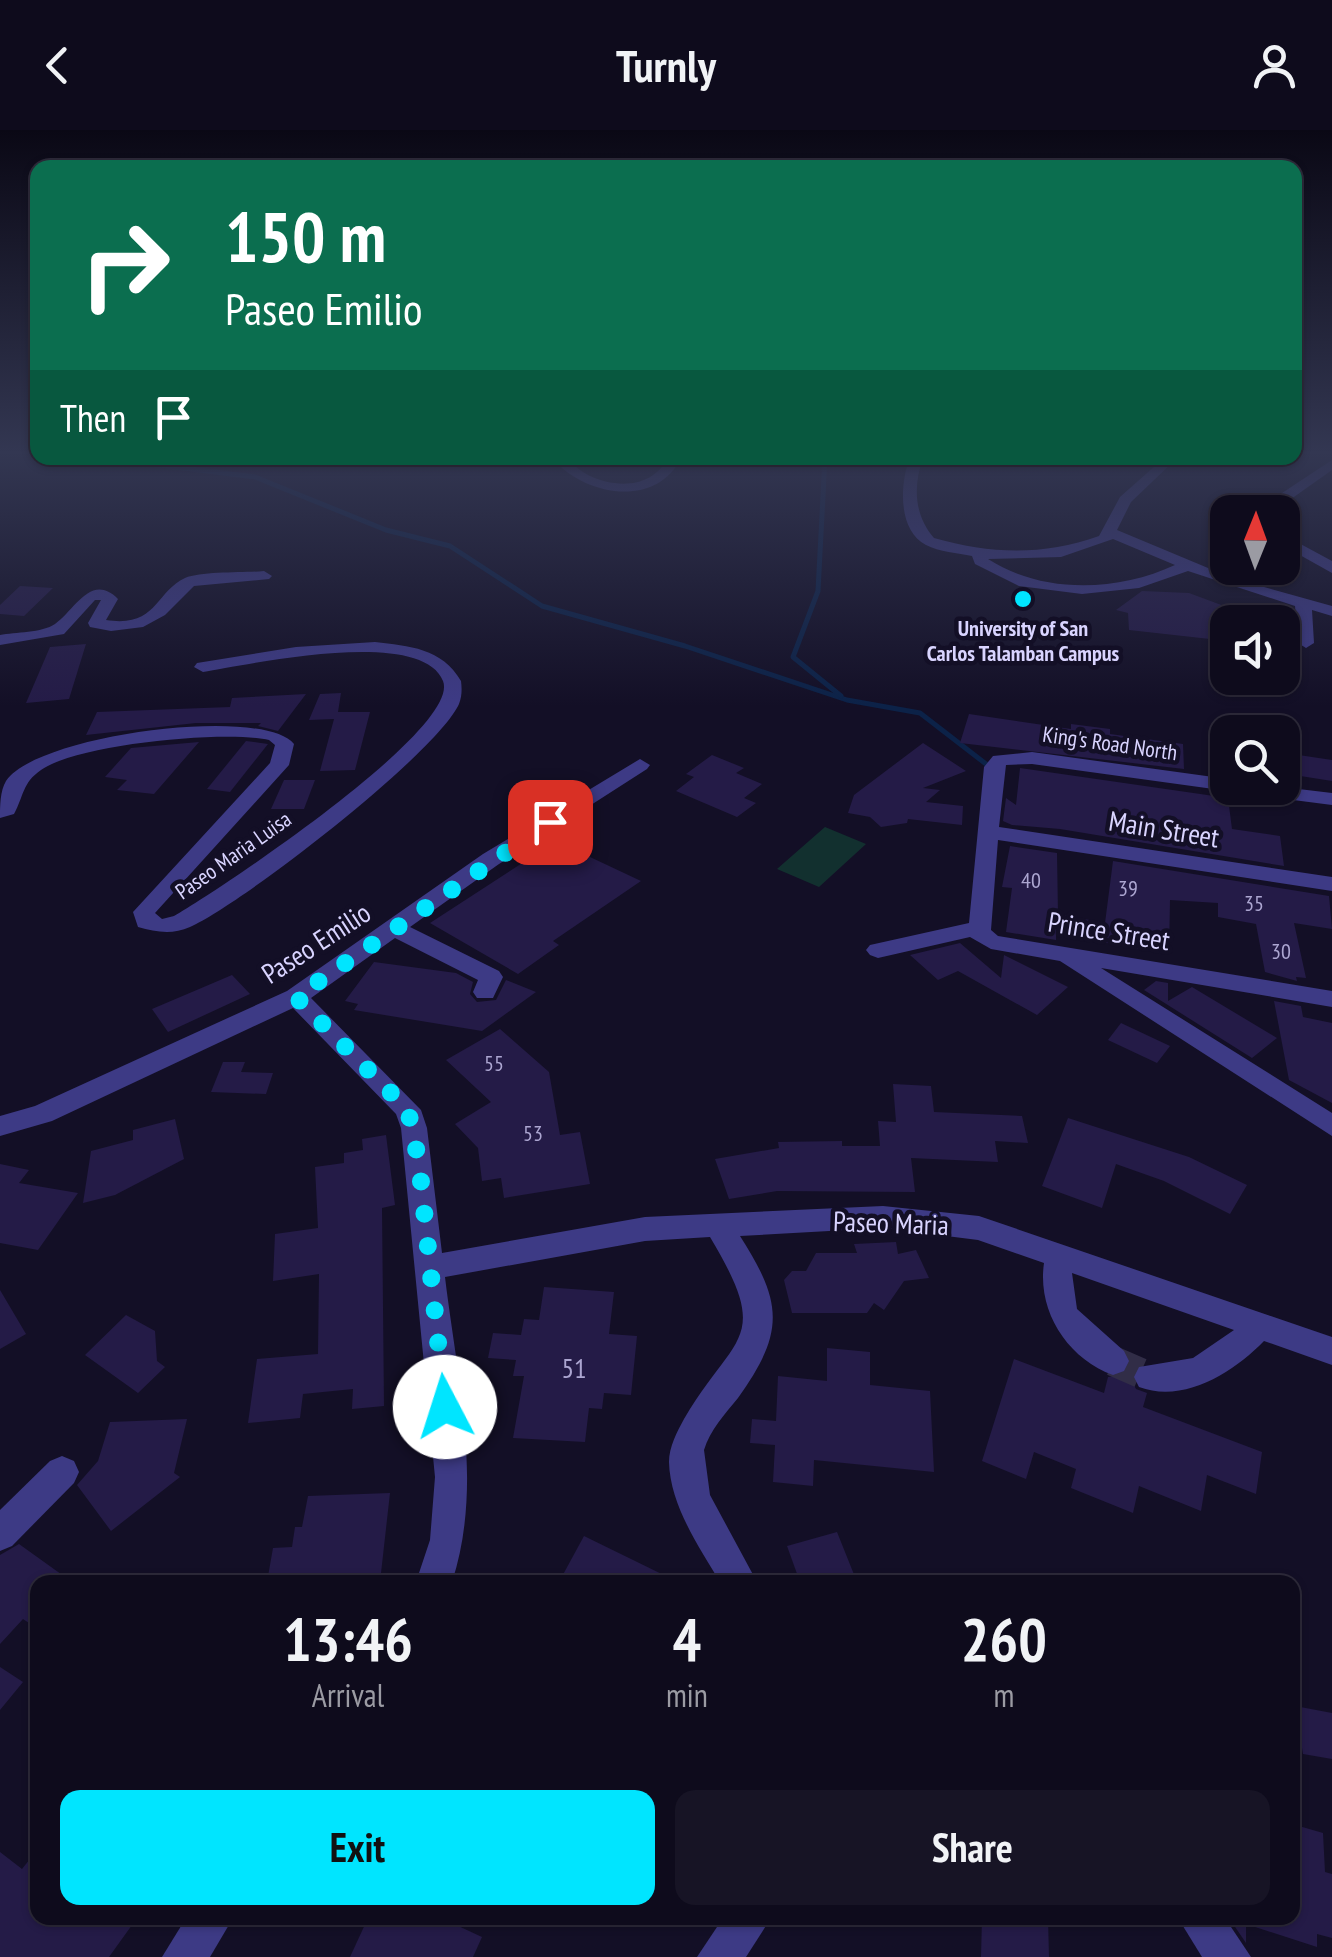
<!DOCTYPE html>
<html lang="en">
<head>
<meta charset="utf-8">
<style>
	:root { --surface:#0e0b1c; --page:#171425; --text:#f1f3f6; --muted:#9b9ba3; --line:#2e2b3b; --accent:#00e5ff }
	body { margin:0; font-family:"PT Sans Narrow",sans-serif; background:var(--page); color:var(--text); height:100vh; display:flex; flex-direction:column; font-size:38px; white-space:nowrap }
	* { box-sizing:border-box; margin:0 }
	p { font-size:32px; color:var(--muted) }
	.icon { flex:none; width:55px; height:55px; fill:none; stroke:currentColor; stroke-width:2; stroke-linecap:round; stroke-linejoin:round }
	.map { position:relative; flex:1; overflow:hidden }
	.panel { position:absolute; left:30px; top:1445px; width:1270px; height:350px; display:flex; flex-direction:column; background:var(--surface); border-radius:20px; box-shadow:0 2px 8px #0004,0 0 0 2px var(--line) }
	.panel>* { flex:none }
	.banner { position:absolute; left:30px; top:30px; width:1272px; height:305px; border-radius:20px; box-shadow:0 2px 8px #0004,0 0 0 2px var(--line); background:#0b6e4f; color:#fff; overflow:hidden }
	.needle { width:65px; rotate:1deg }
	.buttons { position:absolute; left:1210px; top:365px; display:grid; gap:20px }
	.buttons a { display:grid; place-items:center; width:90px; height:90px; border-radius:20px; background:var(--surface); box-shadow:0 2px 8px #0004,0 0 0 2px var(--line); font-size:50px }
	.pin { position:absolute; display:grid; place-items:center; width:85px; height:85px; color:#fff; margin:-42px; border-radius:20px; box-shadow:0 5px 15px #0006 }
	.me { position:absolute; width:110px; margin:-55px; rotate:355deg; stroke-linejoin:round; filter:drop-shadow(0 0 8px #0008) }
	.turn { display:flex; align-items:center; gap:35px; height:210px; padding:0 30px; font-size:45px }
	.turn .icon { width:130px; height:130px; stroke-width:2.5 }
	.turn b { display:block; font-size:70px; line-height:85px }
	.then { display:flex; align-items:center; height:95px; padding:0 30px; background:#0003; gap:20px; font-size:38px }
	.eta { display:flex; justify-content:space-evenly; align-items:center; height:170px; text-align:center }
	.eta b { font-size:60px; font-weight:700; line-height:70px }
	.cta { display:flex; gap:20px; margin-top:auto; padding:20px 30px }
	.cta a { flex:1; height:115px; border-radius:20px; background:var(--accent); color:#111; font-size:40px; font-weight:700; line-height:115px; text-align:center }
	.cta a+a { background:var(--page); color:var(--text) }
	header { display:flex; justify-content:space-between; align-items:center; height:130px; padding:0 30px; background:var(--surface); font-size:45px; font-weight:700 }
	.map>svg:first-child { display:block }
	.green { fill:#12302f }
	.lines { fill:none; stroke-linecap:round; stroke-linejoin:round }
	.stream { stroke:#0c2248; stroke-width:5 }
	.building { fill:#241b47 }
	.minor-tunnel { stroke:#312d47; stroke-width:30; stroke-dasharray:30 15; stroke-linecap:butt }
	.minor { fill:#3d3a85; fill-rule:evenodd }
	.route { stroke:#00e5ff; stroke-width:18; stroke-dasharray:0 32.4 }
	.poi-dot { fill:#00e5ff; stroke:#130f26; stroke-width:4 }
	.labels { text-anchor:middle; stroke-width:9; stroke-linejoin:round; paint-order:stroke }
	.far-poi-label { font-size:22px; font-weight:bold; fill:#d9d4ff; stroke:#130f26 }
	.far-street-label { font-size:22px; fill:#d9d4ff; stroke:#130f26 }
	.number-label { font-size:22px; fill:#aca6d1 }
	.street-label { font-size:28px; fill:#d9d4ff; stroke:#130f26 }
	.near-number-label { font-size:28px; fill:#aca6d1 }
</style>
</head>
<body>
<header><svg class="icon" aria-label="back" viewBox="0 0 24 24"><path d="M15 5l-7 7 7 7"/></svg>Turnly<svg class="icon" aria-label="person" viewBox="0 0 24 24"><circle cx="12" cy="8" r="4"/><path d="M4 21q1-7 8-7t8 7"/></svg></header>
<div class="map">
<svg width="1332" height="1827" viewBox="0 0 1332 1827">
	<rect width="100%" height="100%" fill="#130f26"/>
	<!-- green -->
	<path class="green" d="M 825,697 L 866,714 L 819,757 L 777,739 Z"/>
	<g class="lines">
		<!-- stream -->
		<g class="stream">
			<path d="M 102,328 L 255,347 L 386,400 L 450,416 L 542,476 L 685,516 L 847,570 L 920,583 L 986,634"/>
			<path d="M 825,328 L 818,461 L 793,527 L 841,566"/>
		</g>
	</g>
	<!-- building -->
	<g class="building">
		<path d="M 20,456 L 53,458 L 24,486 L 0,484 L 0,475 Z"/>
		<path d="M 1142,461 L 1189,463 L 1251,486 L 1224,489 L 1228,511 L 1129,500 L 1128,483 L 1116,480 Z"/>
		<path d="M 86,514 L 69,569 L 26,573 L 50,517 Z"/>
		<path d="M 341,563 L 338,582 L 370,582 L 355,640 L 320,641 L 334,589 L 309,590 L 320,564 Z"/>
		<path d="M 306,564 L 278,601 L 258,596 L 261,593 L 196,593 L 86,605 L 97,582 L 230,577 L 232,568 Z"/>
		<path d="M 969,584 L 1071,599 L 1071,594 L 1110,599 L 1110,604 L 1183,614 L 1184,639 L 960,613 Z"/>
		<path d="M 246,611 L 268,614 L 230,662 L 207,659 Z"/>
		<path d="M 199,612 L 154,664 L 117,660 L 127,650 L 105,647 L 131,618 Z"/>
		<path d="M 923,613 L 966,641 L 923,658 L 940,660 L 926,672 L 963,676 L 962,695 L 908,689 L 907,693 L 881,697 L 870,687 L 848,683 L 854,665 Z"/>
		<path d="M 1292,624 L 1332,630 L 1332,651 L 1294,645 Z"/>
		<path d="M 712,625 L 744,638 L 736,643 L 762,654 L 744,668 L 756,673 L 737,687 L 676,661 L 694,647 L 686,644 Z"/>
		<path d="M 1020,638 L 1228,668 L 1232,699 L 1280,706 L 1284,736 L 1060,699 L 1012,695 L 1003,691 L 1006,668 L 1016,675 Z"/>
		<path d="M 284,650 L 315,650 L 304,679 L 271,679 Z"/>
		<path d="M 556,711 L 641,751 L 553,811 L 559,815 L 518,844 L 430,793 Z"/>
		<path d="M 1010,716 L 1057,723 L 1058,784 L 1105,793 L 1113,731 L 1329,766 L 1332,799 L 1294,793 L 1306,848 L 1296,847 L 1297,851 L 1265,842 L 1256,794 L 1218,787 L 1218,773 L 1170,770 L 1169,824 L 1056,804 L 1056,810 L 1006,802 L 1012,758 L 1002,757 Z"/>
		<path d="M 960,813 L 1001,848 L 1004,825 L 1068,857 L 1037,885 L 958,841 L 938,850 L 910,825 Z"/>
		<path d="M 374,832 L 456,843 L 473,852 L 470,864 L 477,872 L 496,870 L 506,850 L 536,862 L 482,901 L 354,880 L 358,874 L 345,871 Z"/>
		<path d="M 232,845 L 250,864 L 168,902 L 152,879 Z"/>
		<path d="M 1156,851 L 1168,853 L 1168,871 L 1192,857 L 1277,908 L 1252,928 L 1144,860 Z"/>
		<path d="M 1274,871 L 1301,876 L 1303,887 L 1332,893 L 1332,973 L 1289,950 Z"/>
		<path d="M 1121,893 L 1170,916 L 1157,933 L 1108,910 Z"/>
		<path d="M 500,899 L 549,942 L 560,1005 L 580,1002 L 590,1054 L 504,1068 L 501,1048 L 482,1051 L 478,1018 L 455,994 L 491,972 L 446,930 Z"/>
		<path d="M 223,932 L 245,932 L 241,942 L 273,943 L 266,964 L 211,962 Z"/>
		<path d="M 893,954 L 931,956 L 934,982 L 1022,986 L 1028,1013 L 995,1011 L 998,1032 L 911,1028 L 915,1062 L 777,1061 L 729,1069 L 715,1029 L 779,1018 L 778,1012 L 842,1011 L 842,1016 L 880,1016 L 878,991 L 896,992 Z"/>
		<path d="M 1068,988 L 1189,1027 L 1247,1055 L 1230,1084 L 1164,1051 L 1116,1034 L 1102,1078 L 1042,1056 Z"/>
		<path d="M 175,989 L 184,1029 L 115,1065 L 83,1073 L 91,1021 L 133,1010 L 133,1000 Z"/>
		<path d="M 386,1005 L 395,1075 L 382,1078 L 384,1276 L 352,1279 L 353,1259 L 303,1264 L 300,1288 L 248,1293 L 257,1229 L 318,1224 L 319,1144 L 273,1151 L 275,1104 L 318,1098 L 315,1037 L 344,1033 L 344,1023 L 363,1020 L 362,1009 Z"/>
		<path d="M 0,1034 L 29,1040 L 19,1053 L 78,1063 L 38,1120 L 0,1113 Z"/>
		<path d="M 896,1112 L 898,1124 L 916,1120 L 929,1148 L 904,1151 L 884,1180 L 874,1173 L 867,1183 L 792,1183 L 784,1150 L 792,1141 L 806,1141 L 816,1123 L 857,1123 L 854,1114 Z"/>
		<path d="M 544,1157 L 614,1162 L 609,1204 L 637,1206 L 631,1265 L 604,1263 L 602,1279 L 589,1278 L 585,1312 L 513,1308 L 524,1246 L 513,1246 L 516,1230 L 488,1228 L 493,1203 L 521,1205 L 524,1189 L 539,1190 Z"/>
		<path d="M 0,1160 L 26,1204 L 0,1219 Z"/>
		<path d="M 126,1185 L 155,1201 L 157,1231 L 165,1237 L 138,1263 L 85,1225 Z"/>
		<path d="M 827,1218 L 870,1222 L 870,1255 L 930,1261 L 934,1342 L 814,1330 L 813,1356 L 773,1352 L 775,1315 L 750,1313 L 752,1289 L 776,1291 L 778,1246 L 827,1251 Z"/>
		<path d="M 1014,1229 L 1104,1263 L 1108,1247 L 1125,1245 L 1132,1230 L 1141,1233 L 1131,1249 L 1136,1259 L 1147,1263 L 1143,1277 L 1262,1322 L 1256,1364 L 1207,1345 L 1201,1381 L 1139,1356 L 1133,1383 L 1071,1358 L 1076,1339 L 1034,1322 L 1026,1349 L 982,1331 Z"/>
		<path d="M 187,1289 L 174,1343 L 180,1347 L 111,1401 L 77,1355 L 98,1331 L 110,1292 Z"/>
		<path d="M 390,1363 L 380,1452 L 267,1452 L 273,1418 L 292,1417 L 295,1397 L 302,1397 L 308,1366 Z"/>
		<path d="M 837,1402 L 857,1452 L 800,1452 L 787,1416 Z"/>
		<path d="M 584,1406 L 678,1452 L 559,1452 Z"/>
		<path d="M 19,1414 L 72,1452 L 38,1452 L 38,1499 L 23,1489 L 0,1514 L 0,1425 Z"/>
		<path d="M 0,1537 L 23,1552 L 0,1580 Z"/>
		<path d="M 1295,1576 L 1332,1583 L 1332,1629 L 1303,1624 Z"/>
		<path d="M 1292,1694 L 1323,1703 L 1325,1742 L 1332,1744 L 1332,1808 L 1317,1804 L 1317,1817 L 1246,1794 L 1246,1813 L 1229,1788 L 1292,1788 Z"/>
		<path d="M 38,1719 L 38,1788 L 137,1788 L 109,1827 L 0,1827 L 0,1722 L 22,1739 Z"/>
		<path d="M 368,1788 L 441,1788 L 482,1807 L 473,1827 L 350,1827 Z"/>
		<path d="M 982,1788 L 1048,1788 L 1049,1827 L 981,1827 Z"/>
	</g>
	<g class="lines">
		<!-- minor-tunnel -->
		<path class="minor-tunnel" d="M 1113,1231 L 1150,1247"/>
		<!-- minor -->
		<g class="minor">
			<path d="M 552,328 C 569,327 574,337 588,345 C 617,359 652,358 668,328 L 681,328 C 656,379 584,366 552,328 Z"/>
			<path d="M 910,328 L 923,328 C 913,356 914,385 934,408 C 990,424 1043,426 1099,406 L 1120,367 L 1164,328 L 1177,328 L 1131,372 L 1117,400 L 1232,448 L 1332,476 L 1332,486 L 1312,480 L 1314,513 L 1306,518 L 1298,513 L 1295,476 L 1188,441 L 1139,458 L 1082,464 L 1019,456 L 975,434 L 972,426 C 958,423 939,422 926,415 C 897,400 900,352 910,328 ZM 1113,409 L 1175,435 C 1117,462 1042,464 988,429 L 1061,427 Z"/>
			<path d="M 1332,330 L 1332,340 L 1284,374 L 1282,382 L 1268,382 L 1273,369 Z"/>
			<path d="M 1282,404 L 1332,431 L 1332,443 L 1282,415 Z"/>
			<path d="M 264,441 L 272,446 L 269,449 L 194,456 L 165,485 L 143,497 L 111,501 L 90,497 L 88,493 L 101,470 L 95,470 L 64,504 L 0,515 L 0,505 C 15,502 42,503 55,494 C 75,480 91,442 118,469 L 106,490 C 157,498 155,462 185,448 C 202,441 244,443 264,441 Z"/>
			<path d="M 375,512 C 409,516 442,518 461,551 C 462,559 462,566 459,574 C 436,624 243,773 190,797 C 172,805 156,802 138,797 L 133,782 L 270,633 L 275,615 L 269,610 C 226,600 77,614 41,640 C 22,653 24,666 14,684 L 0,688 C 0,676 0,661 6,651 C 36,605 262,575 294,614 L 289,635 L 155,783 L 162,789 L 174,786 C 216,762 462,599 443,551 C 421,496 248,535 203,542 L 194,537 L 197,533 L 296,517 Z"/>
			<path d="M 1032,622 L 1228,649 L 1228,658 L 1236,658 L 1228,661 L 1032,634 L 1006,635 L 999,697 L 1332,747 L 1332,761 L 998,710 L 991,800 L 998,806 L 1332,861 L 1332,877 L 1101,838 L 1332,983 L 1332,1006 L 1060,831 L 991,819 L 970,807 L 878,828 L 870,825 L 866,820 L 870,815 L 969,793 L 984,637 L 993,626 Z"/>
			<path d="M 640,629 L 650,635 L 647,639 L 499,734 L 410,797 L 499,841 L 503,847 L 493,868 L 477,868 L 473,862 L 478,850 L 395,808 L 311,868 L 421,980 L 427,998 L 442,1123 L 645,1087 L 883,1076 L 979,1086 L 1332,1207 L 1332,1235 L 1264,1211 C 1234,1242 1184,1274 1139,1257 L 1134,1247 L 1139,1237 L 1193,1228 L 1234,1200 L 1072,1143 L 1077,1179 L 1124,1221 L 1129,1231 L 1124,1241 L 1113,1245 C 1067,1228 1037,1181 1044,1133 L 978,1110 L 883,1098 L 740,1106 C 783,1173 785,1202 738,1268 C 725,1284 710,1300 704,1320 L 710,1365 L 757,1452 L 720,1452 C 699,1417 670,1375 669,1332 C 669,1317 677,1302 684,1289 C 735,1202 773,1212 710,1107 L 645,1111 L 445,1147 C 457,1248 484,1354 452,1452 L 416,1452 L 430,1410 L 435,1347 L 401,998 L 396,984 L 293,878 L 52,991 L 0,1006 L 0,986 L 35,976 L 287,861 L 483,724 Z"/>
			<path d="M 1282,657 L 1332,663 L 1332,675 L 1248,664 L 1238,658 Z"/>
			<path d="M 62,1326 L 74,1331 L 79,1342 L 74,1353 L 12,1416 L 0,1421 L 0,1380 L 50,1331 Z"/>
			<path d="M 186,1788 L 233,1788 L 210,1827 L 162,1827 Z"/>
			<path d="M 723,1788 L 771,1788 L 746,1827 L 697,1827 Z"/>
			<path d="M 1178,1788 L 1225,1788 L 1251,1827 L 1202,1827 Z"/>
		</g>
	</g>
	<!-- sky -->
	<linearGradient id="sky" x2="0" y2="1"><stop stop-color="#0a0815"/><stop offset="0.56" stop-color="#333752"/><stop offset="1" stop-color="#333752" stop-opacity="0"/></linearGradient>
	<rect width="1332" height="576" fill="url(#sky)"/>
	<g class="lines">
		<!-- route -->
		<path class="route" d="M 445,1277 L 419,1033 L 408,980 L 296,867 L 550,692"/>
	</g>
	<!-- markers -->
	<circle class="poi-dot" cx="1023" cy="469" r="10"/>
	<g class="labels">
		<!-- far-poi labels -->
		<g class="far-poi-label">
			<text x="1023" y="506">University of San<tspan x="1023" dy="25">Carlos Talamban Campus</tspan></text>
		</g>
		<!-- far-street labels -->
		<g class="far-street-label">
			<text transform="translate(1110 613) rotate(8)" y="8">King's Road North</text>
			<text transform="translate(233 725) rotate(-35)" y="8">Paseo Maria Luisa</text>
		</g>
		<!-- number labels -->
		<g class="number-label">
			<text x="1031" y="758">40</text>
			<text x="1128" y="766">39</text>
			<text x="1254" y="781">35</text>
			<text x="1281" y="829">30</text>
			<text x="494" y="941">55</text>
			<text x="533" y="1011">53</text>
		</g>
		<!-- street labels -->
		<g class="street-label">
			<text transform="translate(1164 699) rotate(9)" y="10">Main Street</text>
			<text transform="translate(1109 801) rotate(9)" y="10">Prince Street</text>
			<text transform="translate(316 813) rotate(-33)" y="10">Paseo Emilio</text>
			<text transform="translate(891 1093) rotate(2)" y="10">Paseo Maria</text>
		</g>
		<!-- near-number labels -->
		<g class="near-number-label">
			<text x="574" y="1248">51</text>
		</g>
	</g>
</svg>
<div class="buttons">
<a><svg class="needle" viewBox="-14 -14 28 28"><path d="M0-13l5 13h-10z" fill="#e53935"/><path d="M0 13l5-13h-10z" fill="#9b9ba3"/></svg></a>
<a><svg class="icon" aria-label="sound" viewBox="0 0 24 24"><path d="M4 9h4l5-4v14l-5-4H4zM17 9q2 3 0 6"/></svg></a>
<a><svg class="icon" aria-label="search" viewBox="0 0 24 24"><circle cx="10" cy="10" r="6"/><path d="M15 15l6 6"/></svg></a>
</div>
<div class="pin" style="left:550px;top:692px;background:#d93025"><svg class="icon" aria-label="arrive" viewBox="0 0 24 24"><path d="M6 21V4h12l-3 4 3 4H6"/></svg></div>
<svg class="me" style="left:445px;top:1277px" viewBox="-20 -20 40 40"><circle r="19" fill="#fff"/><path d="M0-13L10 11 0 6-10 11z" fill="#00e5ff"/></svg>
<div class="banner">
<div class="turn"><svg class="icon" aria-label="right" viewBox="0 0 24 24"><path d="M7 20v-9h11M14 6l5 5-5 5"/></svg><div><b>150 m</b>Paseo Emilio</div></div>
<div class="then">Then<svg class="icon" aria-label="arrive" viewBox="0 0 24 24"><path d="M6 21V4h12l-3 4 3 4H6"/></svg></div>
</div>
<section class="panel">
<div class="eta">
<div><b>13:46</b><p>Arrival</p></div>
<div><b>4</b><p>min</p></div>
<div><b>260</b><p>m</p></div>
</div>
<div class="cta"><a>Exit</a><a>Share</a></div>
</section>
</div>
</body>
</html>
